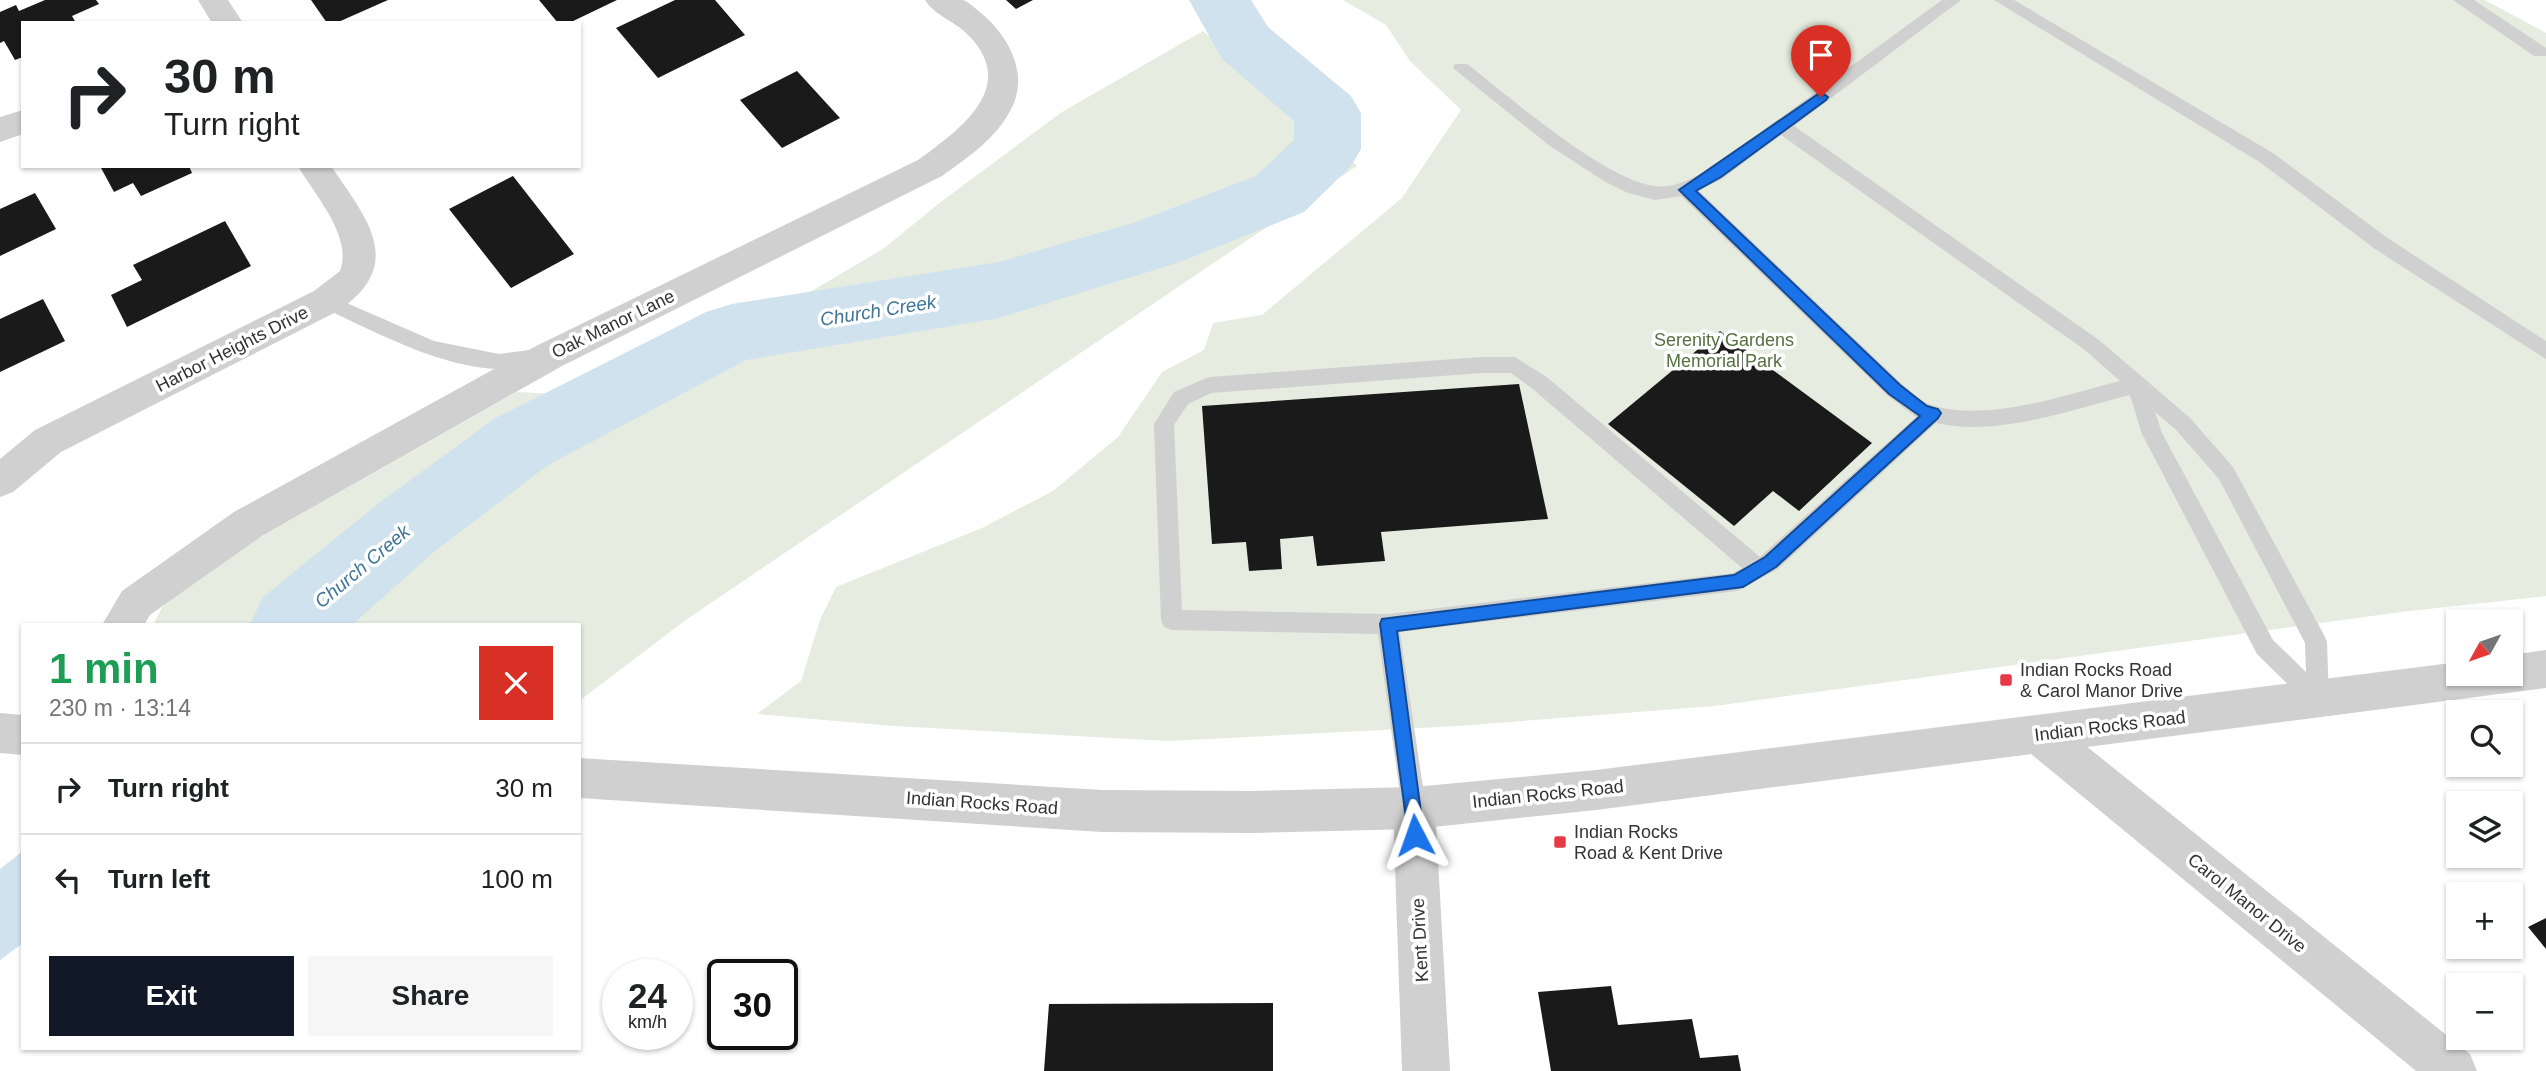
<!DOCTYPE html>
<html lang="en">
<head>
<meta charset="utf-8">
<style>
	:root { --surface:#fff; --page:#f6f6f6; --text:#202124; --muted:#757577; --line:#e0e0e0; --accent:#111827 }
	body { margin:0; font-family:Helvetica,sans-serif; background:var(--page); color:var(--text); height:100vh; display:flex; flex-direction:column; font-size:26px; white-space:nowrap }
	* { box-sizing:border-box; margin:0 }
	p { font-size:23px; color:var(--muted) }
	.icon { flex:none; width:38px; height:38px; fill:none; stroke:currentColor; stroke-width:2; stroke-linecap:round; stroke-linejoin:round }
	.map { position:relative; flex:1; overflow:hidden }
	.drawer { position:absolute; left:21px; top:623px; width:560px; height:427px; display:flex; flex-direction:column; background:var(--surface); border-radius:0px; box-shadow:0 2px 5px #0004 }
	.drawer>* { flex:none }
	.hud { position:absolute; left:21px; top:21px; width:560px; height:147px; border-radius:0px; box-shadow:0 2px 5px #0004; background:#fff; color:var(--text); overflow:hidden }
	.needle { width:46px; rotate:230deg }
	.controls { position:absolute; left:2446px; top:609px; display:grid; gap:14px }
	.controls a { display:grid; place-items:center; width:77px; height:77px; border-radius:0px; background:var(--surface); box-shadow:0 2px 5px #0004; font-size:35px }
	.speed { position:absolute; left:602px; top:959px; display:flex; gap:14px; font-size:35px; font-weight:700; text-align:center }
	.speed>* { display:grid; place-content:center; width:91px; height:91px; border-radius:50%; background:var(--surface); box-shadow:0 2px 5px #0004; line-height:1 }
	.speed small { font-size:18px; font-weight:400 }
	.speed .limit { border:4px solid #111; border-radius:10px; background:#fff; color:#111 }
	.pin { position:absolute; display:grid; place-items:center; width:60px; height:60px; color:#fff; margin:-72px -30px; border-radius:50% 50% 50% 0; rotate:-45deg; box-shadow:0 0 7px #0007 }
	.pin .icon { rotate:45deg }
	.me { position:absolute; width:77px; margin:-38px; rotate:356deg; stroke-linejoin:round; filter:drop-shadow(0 0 5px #0008) }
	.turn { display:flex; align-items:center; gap:24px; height:147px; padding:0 28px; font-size:32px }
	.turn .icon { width:91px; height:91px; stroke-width:2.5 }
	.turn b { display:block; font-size:49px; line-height:60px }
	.round { display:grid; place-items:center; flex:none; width:74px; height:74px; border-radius:0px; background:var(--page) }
	.overview { display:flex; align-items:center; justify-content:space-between; height:119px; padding:0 28px }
	h1 { font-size:42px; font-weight:800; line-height:52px; color:#1e9e55 }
	.primary-button { display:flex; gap:14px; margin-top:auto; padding:14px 28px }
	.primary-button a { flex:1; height:80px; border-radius:0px; background:var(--accent); color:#fff; font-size:28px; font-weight:800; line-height:80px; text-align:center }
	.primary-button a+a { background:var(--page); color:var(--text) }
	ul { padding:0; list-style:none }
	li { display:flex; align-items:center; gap:21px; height:91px; padding:0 28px; border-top:2px solid var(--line) }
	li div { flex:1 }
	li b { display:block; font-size:26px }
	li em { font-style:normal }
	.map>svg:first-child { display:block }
	.green { fill:#e6ecdf }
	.water { fill:#cfe2ee }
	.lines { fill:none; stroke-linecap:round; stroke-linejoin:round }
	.river { fill:#cfe2ee; fill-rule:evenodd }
	.building { fill:#1a1a1a }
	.service { fill:#d0d0d0; fill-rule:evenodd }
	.minor { fill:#d0d0d0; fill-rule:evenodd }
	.tertiary { fill:#d0d0d0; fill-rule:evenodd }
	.route { fill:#1a73e8; stroke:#114b97; stroke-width:2 }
	.poi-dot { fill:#e63946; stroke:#fff; stroke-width:2.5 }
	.labels { text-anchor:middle; stroke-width:7; stroke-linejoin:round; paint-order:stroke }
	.street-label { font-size:18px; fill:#333; stroke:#fff }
	.park-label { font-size:18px; fill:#56703f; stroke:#fff }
	.poi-label { font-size:18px; fill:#333; stroke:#fff; text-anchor:start }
	.water-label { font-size:19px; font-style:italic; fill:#3f7597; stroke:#fff }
</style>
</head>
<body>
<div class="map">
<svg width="2546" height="1071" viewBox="0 0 2546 1071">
	<rect width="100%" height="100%" fill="#fff"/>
	<!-- green -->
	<g class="green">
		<path d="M 1343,0 L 2485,0 L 2546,33 L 2546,596 L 2401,612 L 1714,706 L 1458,726 L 1169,741 L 894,726 L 757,714 L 801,681 L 820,620 L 836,587 L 982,528 L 1053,491 L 1118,437 L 1162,372 L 1204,350 L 1213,323 L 1262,315 L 1402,198 L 1461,110 L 1410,61 L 1386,25 Z"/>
		<path d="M 1203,31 L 1357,166 L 687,619 L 579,701 L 579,625 L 153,625 L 163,606 L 259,538 L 517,392 L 596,396 L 747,329 L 883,249 L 942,201 L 1062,112 Z"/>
	</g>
	<!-- water -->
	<path class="water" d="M 23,851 L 23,943 L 0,960 L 0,869 Z"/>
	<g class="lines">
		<!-- river -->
		<path class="river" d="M 1189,0 L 1251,0 L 1268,27 L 1351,96 L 1361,113 L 1361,149 L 1351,166 L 1304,212 L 1180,262 L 999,318 L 746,360 L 548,465 L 435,551 L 352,625 L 250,625 L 262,598 L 379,503 L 494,419 L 706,312 L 732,304 L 999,262 L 1136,222 L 1256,176 L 1294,140 L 1294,121 L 1222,59 Z"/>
	</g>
	<!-- building -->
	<g class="building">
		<path d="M 45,0 L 96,0 L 99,4 L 72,16 L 76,23 L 23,23 L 23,57 L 15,60 L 4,41 L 0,43 L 0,12 L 16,5 L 19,11 Z"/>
		<path d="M 311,0 L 388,0 L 336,23 L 327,23 Z"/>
		<path d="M 539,0 L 617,0 L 569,23 L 558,23 Z"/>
		<path d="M 675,0 L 715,0 L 745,35 L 658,78 L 616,28 Z"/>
		<path d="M 1006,0 L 1033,0 L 1016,9 Z"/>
		<path d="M 797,71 L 840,118 L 782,148 L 740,100 Z"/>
		<path d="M 100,166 L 189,166 L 192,173 L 141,196 L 133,183 L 114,192 Z"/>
		<path d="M 513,176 L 574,254 L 511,288 L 449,209 Z"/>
		<path d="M 35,193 L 56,229 L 0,256 L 0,209 Z"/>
		<path d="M 225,221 L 251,266 L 127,327 L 111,295 L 142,280 L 133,265 Z"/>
		<path d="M 43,299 L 65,341 L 0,372 L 0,319 Z"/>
		<path d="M 1720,331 L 1872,443 L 1799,511 L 1773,491 L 1734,526 L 1608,424 Z"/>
		<path d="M 1519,384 L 1548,519 L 1381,532 L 1385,561 L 1317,566 L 1313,536 L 1280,539 L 1282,569 L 1249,571 L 1246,542 L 1212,544 L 1202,406 Z"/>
		<path d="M 2546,918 L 2546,949 L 2528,927 Z"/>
		<path d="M 1611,986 L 1618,1025 L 1692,1019 L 1700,1058 L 1738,1055 L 1741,1071 L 1551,1071 L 1538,992 Z"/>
		<path d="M 1273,1003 L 1273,1071 L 1044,1071 L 1049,1004 Z"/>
	</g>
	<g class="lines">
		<!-- service -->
		<g class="service">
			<path d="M 1942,0 L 1961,0 L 1794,126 L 2099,340 L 2190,418 L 2233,467 L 2324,635 L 2327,642 L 2329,699 L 2326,706 L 2318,709 L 2310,706 L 2257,654 L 2142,434 L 2130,395 C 2069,410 1999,437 1936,423 L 1778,569 L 1737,591 L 1400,632 L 1426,808 L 1422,816 L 1414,819 L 1406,816 L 1402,808 L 1378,634 L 1172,630 L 1164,627 L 1161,620 L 1154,424 L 1174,392 L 1209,377 L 1482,357 L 1515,357 L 1548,378 L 1760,557 L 1762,555 L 1916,417 L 1888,396 L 1681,196 L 1655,200 L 1628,193 L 1604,181 L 1550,146 L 1453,68 L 1455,64 L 1467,64 C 1510,97 1603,179 1654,186 C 1674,189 1693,178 1710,169 ZM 1781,135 L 2085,350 L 2120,381 C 2065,395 1984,424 1928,404 C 1918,401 1910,390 1902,384 L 1698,190 L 1722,179 ZM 1482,373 L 1511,373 L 1534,390 L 1742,568 L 1733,573 L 1388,614 L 1182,610 L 1174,425 L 1188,404 L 1211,393 ZM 2155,412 L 2176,430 L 2219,479 L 2305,643 L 2306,672 L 2273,640 L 2162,433 Z"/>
			<path d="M 1994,0 L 2014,0 L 2273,153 L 2389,239 L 2546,341 L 2546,359 L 2375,249 L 2261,163 Z"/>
			<path d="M 2453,0 L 2474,0 L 2546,48 L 2546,56 L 2534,56 Z"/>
			<path d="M 326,294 L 434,341 L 499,354 L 537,349 L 544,351 L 547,357 L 544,363 C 471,387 384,335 319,306 L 317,301 L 319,296 Z"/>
		</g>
		<!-- minor -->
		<g class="minor">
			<path d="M 198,0 L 228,0 L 243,23 L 212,23 Z"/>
			<path d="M 925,0 C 936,0 953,0 963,0 C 969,2 976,9 981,13 C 1008,35 1030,74 1011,109 C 997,138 967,158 942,176 L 562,366 L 262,536 L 150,615 L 144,625 L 102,625 L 122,591 L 234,512 L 536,346 L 918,160 C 959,130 1022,86 966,33 C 954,21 934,15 925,0 Z"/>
			<path d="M 23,110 L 23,134 L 0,142 L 0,117 Z"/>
			<path d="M 298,166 L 331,166 C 367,219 407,264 338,311 L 61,452 L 13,492 L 0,497 L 0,459 L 35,430 L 314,291 L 340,271 C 353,235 314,195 298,166 Z"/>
			<path d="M 2040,715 L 2055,721 L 2470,1054 L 2477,1071 L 2416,1071 L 2025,749 L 2019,735 L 2025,721 Z"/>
			<path d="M 1414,787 L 1429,793 L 1435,808 L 1450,1071 L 1402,1071 L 1393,808 L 1399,793 Z"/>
		</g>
		<!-- tertiary -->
		<g class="tertiary">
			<path d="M 2546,650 L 2546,688 L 1596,810 L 1414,829 L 1253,833 L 1102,832 L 579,798 L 579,758 L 1102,790 L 1253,791 L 1414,787 L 1596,770 L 2459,662 L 2459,674 L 2511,674 L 2511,655 Z"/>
			<path d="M 0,713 L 23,715 L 23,755 L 0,753 Z"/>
		</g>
	</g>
	<!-- route -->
	<path class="route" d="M 1821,92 L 1828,97 L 1826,100 L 1721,177 L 1696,191 L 1900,385 L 1927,406 L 1938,409 L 1941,413 L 1938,418 L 1776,567 L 1743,587 L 1397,631 L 1424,835 L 1421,841 L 1415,843 L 1409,841 L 1380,624 L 1382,619 L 1734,575 L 1765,557 L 1920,416 L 1889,394 L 1679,190 Z"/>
	<!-- markers -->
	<g class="poi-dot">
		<rect x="1999" y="673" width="14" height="14" rx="3.5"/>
		<rect x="1553" y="835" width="14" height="14" rx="3.5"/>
	</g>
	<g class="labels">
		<!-- street labels -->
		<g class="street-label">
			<text transform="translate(613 324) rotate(-26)" y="6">Oak Manor Lane</text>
			<text transform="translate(232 349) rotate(-27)" y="6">Harbor Heights Drive</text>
			<text transform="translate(2110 726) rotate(-7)" y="6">Indian Rocks Road</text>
			<text transform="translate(1548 794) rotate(-6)" y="6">Indian Rocks Road</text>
			<text transform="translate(982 803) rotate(4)" y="6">Indian Rocks Road</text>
			<text transform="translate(2247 903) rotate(39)" y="6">Carol Manor Drive</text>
			<text transform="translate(1420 940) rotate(-93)" y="6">Kent Drive</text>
		</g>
		<!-- park labels -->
		<g class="park-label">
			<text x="1724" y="346">Serenity Gardens<tspan x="1724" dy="21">Memorial Park</tspan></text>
		</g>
		<!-- poi labels -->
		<g class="poi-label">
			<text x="2020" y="676">Indian Rocks Road<tspan x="2020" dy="21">&amp; Carol Manor Drive</tspan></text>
			<text x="1574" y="838">Indian Rocks<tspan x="1574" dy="21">Road &amp; Kent Drive</tspan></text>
		</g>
		<!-- water labels -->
		<g class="water-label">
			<text transform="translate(878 310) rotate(-9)" y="7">Church Creek</text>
			<text transform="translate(362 566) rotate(-40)" y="7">Church Creek</text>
		</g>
	</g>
</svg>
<div class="controls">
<a><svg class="needle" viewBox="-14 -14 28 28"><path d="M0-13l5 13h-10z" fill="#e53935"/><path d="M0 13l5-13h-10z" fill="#757577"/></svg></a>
<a><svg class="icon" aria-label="search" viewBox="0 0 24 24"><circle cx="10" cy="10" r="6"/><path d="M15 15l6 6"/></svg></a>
<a><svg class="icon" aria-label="layers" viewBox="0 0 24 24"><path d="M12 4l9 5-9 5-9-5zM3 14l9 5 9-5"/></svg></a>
<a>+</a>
<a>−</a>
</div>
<div class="speed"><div>24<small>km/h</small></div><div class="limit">30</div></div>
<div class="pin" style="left:1821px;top:97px;background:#d93025"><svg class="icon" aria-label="arrive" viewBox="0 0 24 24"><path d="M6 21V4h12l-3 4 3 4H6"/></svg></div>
<svg class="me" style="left:1415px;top:835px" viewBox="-20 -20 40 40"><path d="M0-17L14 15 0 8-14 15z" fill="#1a73e8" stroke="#fff" stroke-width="4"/></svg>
<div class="hud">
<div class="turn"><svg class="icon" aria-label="right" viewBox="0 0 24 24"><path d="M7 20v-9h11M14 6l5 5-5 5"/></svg><div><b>30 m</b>Turn right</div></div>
</div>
<section class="drawer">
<div class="overview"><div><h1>1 min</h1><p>230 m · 13:14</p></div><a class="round" style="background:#d93025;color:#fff"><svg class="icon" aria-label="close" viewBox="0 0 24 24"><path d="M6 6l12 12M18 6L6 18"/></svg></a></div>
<ul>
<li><svg class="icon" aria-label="right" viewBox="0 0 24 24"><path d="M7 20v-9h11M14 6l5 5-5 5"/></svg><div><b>Turn right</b></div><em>30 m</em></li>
<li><svg class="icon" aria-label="left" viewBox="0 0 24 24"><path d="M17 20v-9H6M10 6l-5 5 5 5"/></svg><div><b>Turn left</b></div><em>100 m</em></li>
</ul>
<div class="primary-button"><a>Exit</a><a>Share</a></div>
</section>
</div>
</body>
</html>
